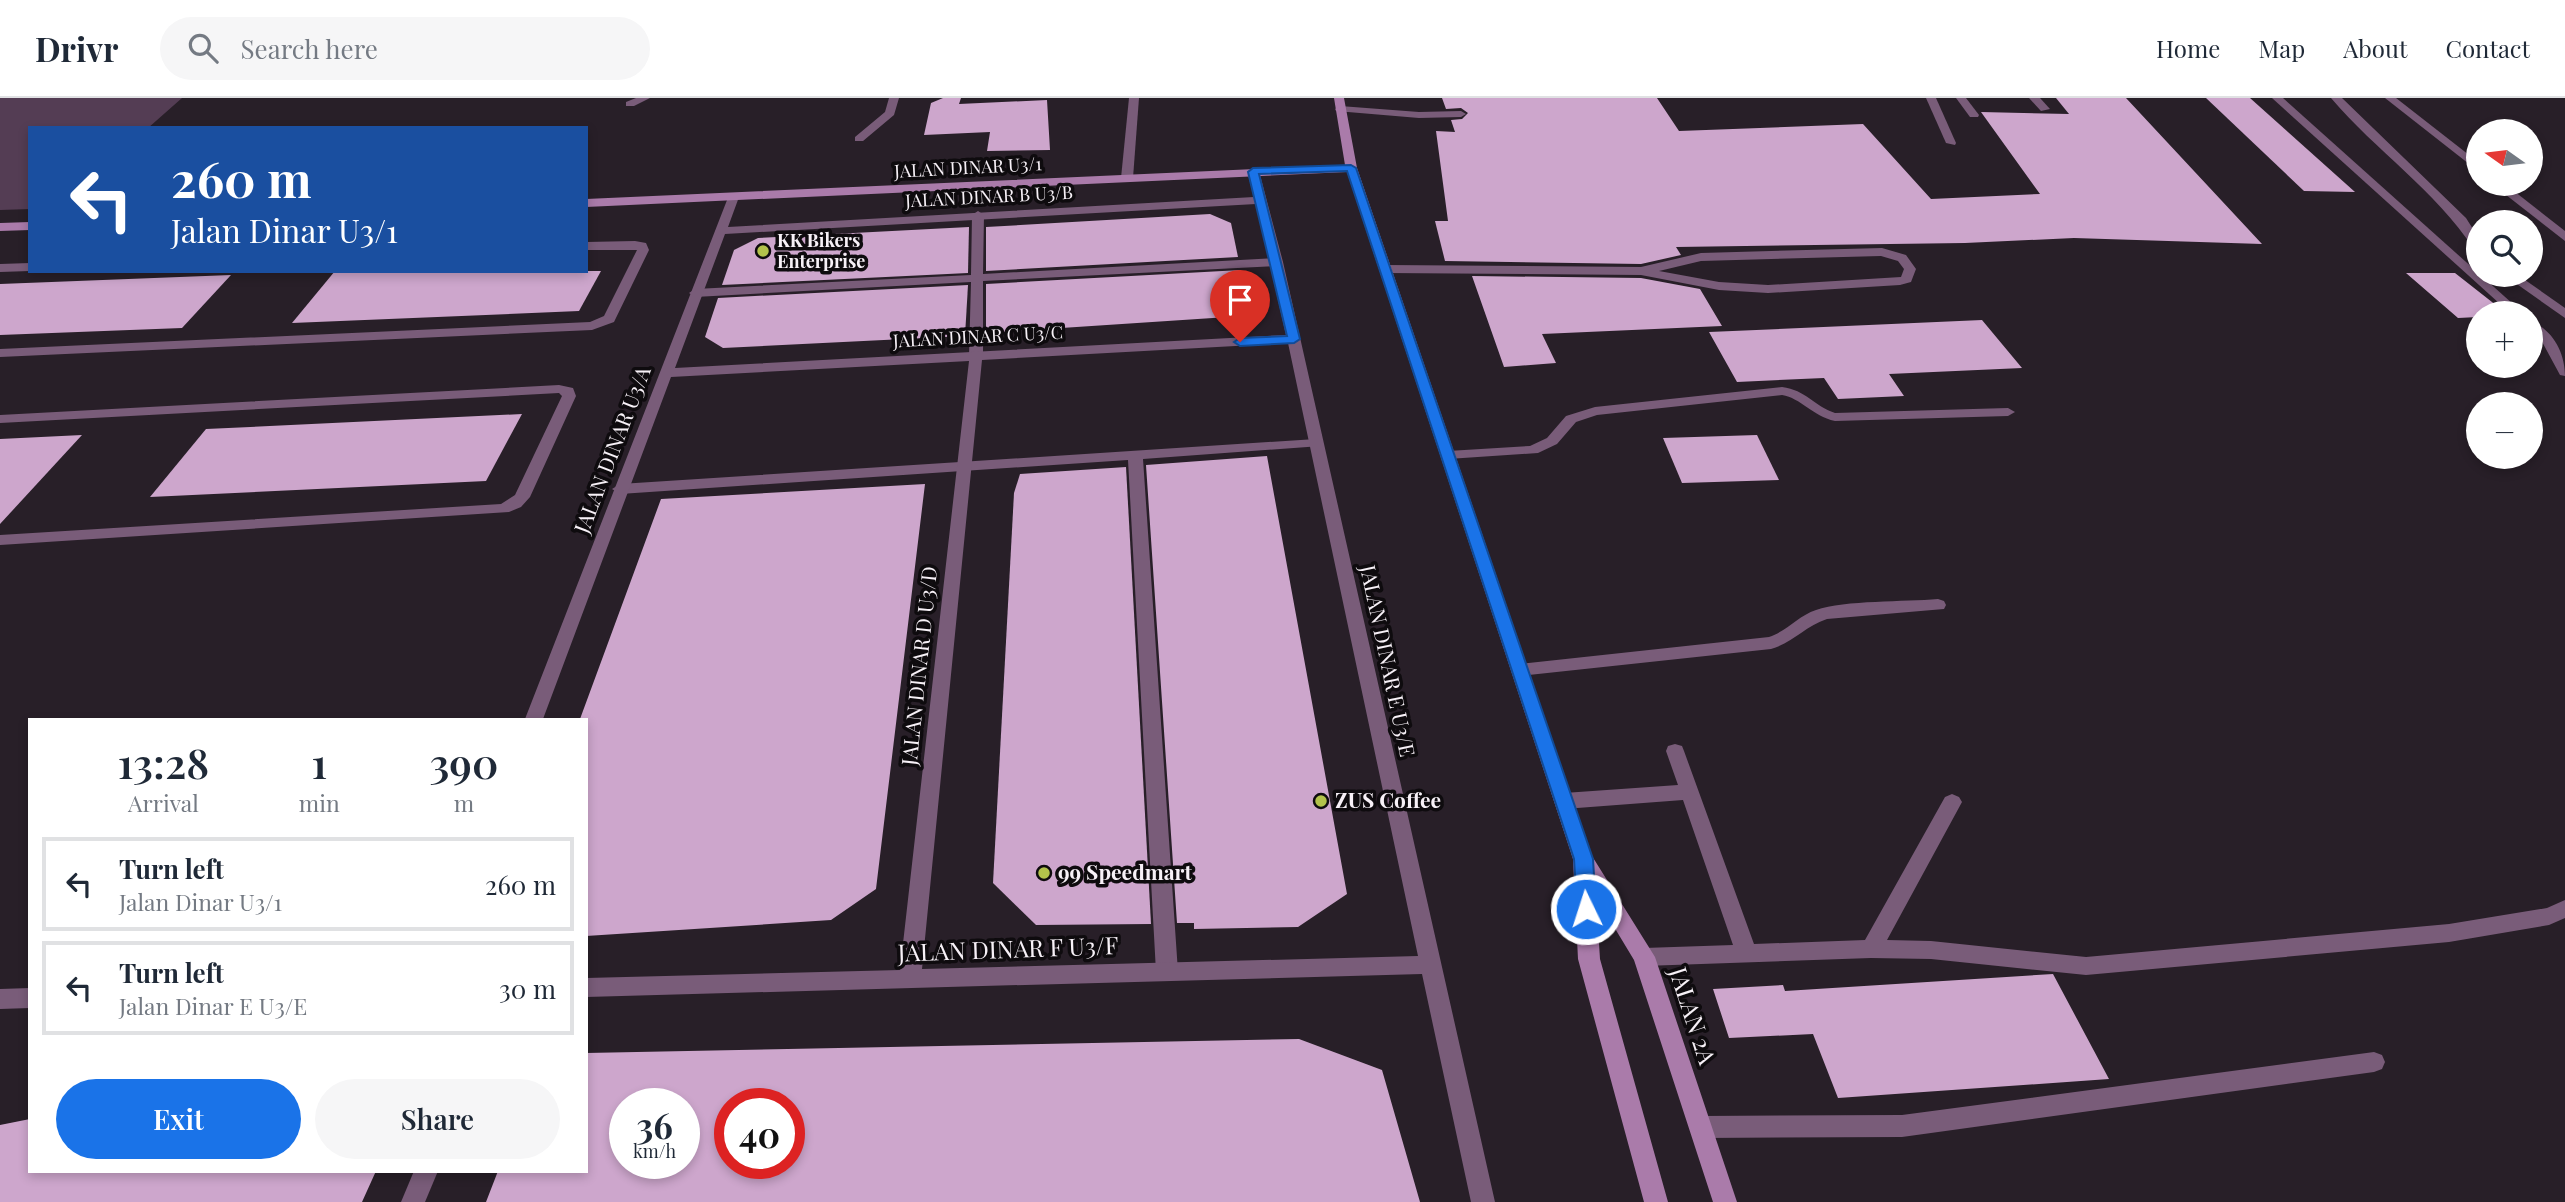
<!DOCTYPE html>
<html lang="en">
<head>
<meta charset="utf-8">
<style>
	:root { --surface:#fff; --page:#f6f6f7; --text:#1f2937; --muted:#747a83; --line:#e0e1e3; --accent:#1a73e8 }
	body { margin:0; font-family:"Playfair Display",serif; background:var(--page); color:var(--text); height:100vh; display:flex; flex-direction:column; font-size:26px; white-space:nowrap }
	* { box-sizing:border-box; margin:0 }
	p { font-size:23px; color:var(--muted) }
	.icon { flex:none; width:38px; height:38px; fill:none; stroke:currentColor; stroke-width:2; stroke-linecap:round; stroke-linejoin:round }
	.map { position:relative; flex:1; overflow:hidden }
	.details { position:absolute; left:28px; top:620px; width:560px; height:455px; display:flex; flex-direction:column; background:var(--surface); border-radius:0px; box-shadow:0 4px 10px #0003 }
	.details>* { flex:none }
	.banner { position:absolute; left:28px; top:28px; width:560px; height:147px; border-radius:0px; box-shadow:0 4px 10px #0003; background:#1a4fa0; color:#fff; overflow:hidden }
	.needle { width:46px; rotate:284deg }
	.fabs { position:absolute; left:2466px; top:21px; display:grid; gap:14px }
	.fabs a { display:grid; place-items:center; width:77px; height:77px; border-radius:50%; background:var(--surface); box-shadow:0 4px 10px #0003; font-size:35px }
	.speed { position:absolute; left:609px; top:990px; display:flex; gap:14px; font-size:35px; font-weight:700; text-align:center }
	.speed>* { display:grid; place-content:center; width:91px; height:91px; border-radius:50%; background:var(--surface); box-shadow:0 4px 10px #0003; line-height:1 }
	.speed small { font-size:18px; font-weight:400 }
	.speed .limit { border:10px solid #d22; background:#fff; color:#111 }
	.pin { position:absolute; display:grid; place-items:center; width:60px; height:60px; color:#fff; margin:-72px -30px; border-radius:50% 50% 50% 0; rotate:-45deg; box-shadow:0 0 7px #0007 }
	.pin .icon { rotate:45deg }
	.me { position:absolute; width:77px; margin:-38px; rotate:356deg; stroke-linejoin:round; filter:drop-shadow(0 0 5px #0008) }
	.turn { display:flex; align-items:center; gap:24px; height:147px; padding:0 28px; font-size:32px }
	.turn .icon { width:91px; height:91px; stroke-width:2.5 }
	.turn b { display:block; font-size:49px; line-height:60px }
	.eta { display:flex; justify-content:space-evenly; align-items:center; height:119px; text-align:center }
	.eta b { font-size:42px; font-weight:600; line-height:49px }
	.primary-button { display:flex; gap:14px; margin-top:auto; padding:14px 28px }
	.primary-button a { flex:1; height:80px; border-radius:42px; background:var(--accent); color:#fff; font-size:28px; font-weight:600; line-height:80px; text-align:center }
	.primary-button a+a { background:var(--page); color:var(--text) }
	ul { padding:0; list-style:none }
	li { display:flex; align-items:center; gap:21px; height:94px; margin:0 14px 10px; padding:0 14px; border:4px solid var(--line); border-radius:0px }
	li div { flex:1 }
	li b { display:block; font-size:26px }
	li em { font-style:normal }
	header { display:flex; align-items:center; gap:42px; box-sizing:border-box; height:98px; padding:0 35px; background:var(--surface); border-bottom:2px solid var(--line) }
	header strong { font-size:33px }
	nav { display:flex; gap:38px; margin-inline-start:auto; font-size:24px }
	.search { width:490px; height:63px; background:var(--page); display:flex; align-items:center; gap:18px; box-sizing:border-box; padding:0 24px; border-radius:38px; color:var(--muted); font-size:26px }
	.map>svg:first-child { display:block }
	.green { fill:#543d54 }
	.building { fill:#cda6cc; fill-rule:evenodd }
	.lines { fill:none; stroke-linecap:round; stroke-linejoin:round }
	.lane { fill:#795c79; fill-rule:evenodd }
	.street { fill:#795c79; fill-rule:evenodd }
	.secondary { fill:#aa7baa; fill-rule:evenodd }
	.route { fill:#1a73e8; stroke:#114b97; stroke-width:2 }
	.poi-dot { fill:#b2c24b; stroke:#0e0b0e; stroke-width:2.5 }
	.labels { text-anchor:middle; stroke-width:7; stroke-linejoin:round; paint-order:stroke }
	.far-street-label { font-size:18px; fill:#f7f1f7; stroke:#0e0b0e }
	.far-poi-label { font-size:18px; font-weight:bold; fill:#f7f1f7; stroke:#0e0b0e; text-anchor:start }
	.street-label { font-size:21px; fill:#f7f1f7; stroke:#0e0b0e }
	.poi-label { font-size:21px; font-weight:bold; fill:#f7f1f7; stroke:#0e0b0e; text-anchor:start }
	.near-street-label { font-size:24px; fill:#f7f1f7; stroke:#0e0b0e }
</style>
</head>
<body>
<header>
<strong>Drivr</strong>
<div class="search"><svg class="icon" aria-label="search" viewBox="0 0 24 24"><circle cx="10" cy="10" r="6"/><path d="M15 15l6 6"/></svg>Search here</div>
<nav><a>Home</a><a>Map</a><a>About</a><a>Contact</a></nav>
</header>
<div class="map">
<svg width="2565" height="1104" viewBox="0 0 2565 1104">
	<rect width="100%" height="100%" fill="#281f28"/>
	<!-- green -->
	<path class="green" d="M 0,0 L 182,0 L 148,30 L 30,30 L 30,111 L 0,112 Z"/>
	<!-- building -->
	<g class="building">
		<path d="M 943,0 L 961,0 L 959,6 L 1047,2 L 1050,52 L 987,53 L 990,34 L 924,37 L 931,5 Z"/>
		<path d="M 1442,0 L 1657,0 L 1679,33 L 1863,26 L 1931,101 L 2040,96 L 1981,14 L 2069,16 L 2056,0 L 2126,0 L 2262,146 L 2074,140 L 1965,145 L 1676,149 L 1681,157 L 1641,166 L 1445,163 L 1435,123 L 1448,123 L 1436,33 L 1455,34 L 1451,22 L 1462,21 L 1468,15 L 1461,10 L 1446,11 Z"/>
		<path d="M 2206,0 L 2250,0 L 2355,94 L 2304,93 Z"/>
		<path d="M 1210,116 L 1231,125 L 1238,159 L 986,173 L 986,129 Z"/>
		<path d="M 969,129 L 968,175 L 722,187 L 734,152 L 758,140 Z"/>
		<path d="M 1241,172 L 1247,206 L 1228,219 L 986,235 L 986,186 Z"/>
		<path d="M 335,173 L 601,173 L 579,213 L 292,225 Z"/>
		<path d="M 2406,175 L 2455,175 L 2506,215 L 2478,215 L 2478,219 L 2458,220 Z"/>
		<path d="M 231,177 L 182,230 L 0,237 L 0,186 Z"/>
		<path d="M 1472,178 L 1641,180 L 1700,191 L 1722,228 L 1542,236 L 1556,265 L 1504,269 Z"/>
		<path d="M 968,187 L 965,238 L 723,250 L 705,239 L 718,200 Z"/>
		<path d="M 1982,222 L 2022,270 L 1889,276 L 1904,298 L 1838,301 L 1824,280 L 1737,284 L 1709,234 Z"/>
		<path d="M 522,316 L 486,383 L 150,399 L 206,331 Z"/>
		<path d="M 82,337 L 0,426 L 0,341 Z"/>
		<path d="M 1757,337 L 1779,382 L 1682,385 L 1663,340 Z"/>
		<path d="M 1267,358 L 1347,796 L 1298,829 L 1194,831 L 1194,825 L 1177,825 L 1146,367 Z"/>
		<path d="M 1126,369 L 1151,826 L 1036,827 L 993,785 L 1014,395 L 1020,376 Z"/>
		<path d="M 925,386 L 876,791 L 831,822 L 586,838 L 586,621 L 580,621 L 661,401 Z"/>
		<path d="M 2053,876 L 2109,981 L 1838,1000 L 1813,936 L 1729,940 L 1713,891 L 1783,887 L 1785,893 Z"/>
		<path d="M 1299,941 L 1382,972 L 1420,1104 L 486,1104 L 498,1073 L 586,1073 L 586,955 ZM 625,1006 L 684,1006 L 684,1066 L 625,1066 ZM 730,1006 L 789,1006 L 789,1066 L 730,1066 Z"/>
		<path d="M 30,1021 L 30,1073 L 376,1073 L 362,1104 L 0,1104 L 0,1027 Z"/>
	</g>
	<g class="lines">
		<!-- lane -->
		<g class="lane">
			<path d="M 636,0 L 650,0 L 634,8 L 626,8 L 626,4 Z"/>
			<path d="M 1129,0 L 1139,0 L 1133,80 L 1127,83 L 1121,80 Z"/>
			<path d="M 1926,0 L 1936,0 L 1956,45 L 1955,47 L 1946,45 Z"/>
			<path d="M 1956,0 L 1966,0 L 1979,17 L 1978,19 L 1970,19 Z"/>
			<path d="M 2029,0 L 2040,0 L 2050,11 L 2041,13 Z"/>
			<path d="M 2272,0 L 2283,0 L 2523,215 L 2510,215 Z"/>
			<path d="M 2331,0 L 2342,0 L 2466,120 L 2478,139 L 2478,152 L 2474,151 C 2435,92 2376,53 2331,0 Z"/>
			<path d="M 2385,0 L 2396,0 L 2478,64 L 2478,73 Z"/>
			<path d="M 1340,8 L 1419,14 L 1461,13 L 1466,16 L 1461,19 L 1419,20 L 1336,13 L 1335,11 Z"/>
			<path d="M 2492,86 L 2505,86 L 2565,133 L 2565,143 Z"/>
			<path d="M 978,113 L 984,117 L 983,176 L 1277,160 L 1283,164 L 1277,168 L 983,183 L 983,258 L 976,262 L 969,258 L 971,184 L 695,199 L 689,195 L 695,191 L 971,177 L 972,117 Z"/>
			<path d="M 635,143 L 646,145 L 649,152 L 614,224 L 592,232 L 0,259 L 0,251 L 590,224 L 604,218 L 637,152 L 586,152 L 586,144 Z"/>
			<path d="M 1882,150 L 1906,157 L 1916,171 L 1911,184 L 1900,187 L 1768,195 L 1719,192 L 1641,177 L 1385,175 L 1379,171 L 1385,167 L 1641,169 L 1701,155 ZM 1881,158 L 1898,163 L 1904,171 L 1901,179 L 1768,187 L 1719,184 L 1659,173 L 1701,163 Z"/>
			<path d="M 30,165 L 30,173 L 0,174 L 0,166 Z"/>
			<path d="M 2504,177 L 2518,177 L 2565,210 L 2565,220 Z"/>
			<path d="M 2530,223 C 2553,231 2565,255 2565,278 L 2560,277 L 2540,240 L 2530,234 Z"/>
			<path d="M 559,287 L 573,290 L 576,298 L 530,399 L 521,409 L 509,414 L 0,447 L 0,437 L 501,406 L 515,397 L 562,298 L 559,295 L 0,325 L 0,317 Z"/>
			<path d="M 1782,289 C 1806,292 1814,308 1835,315 L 2008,310 L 2015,314 L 2008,318 L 1835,323 C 1812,318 1801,300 1782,297 L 1597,317 L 1576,324 L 1557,346 L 1538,355 L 1448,361 L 1441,357 L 1448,353 L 1530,348 L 1547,340 L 1566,318 L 1595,309 Z"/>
			<path d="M 1316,341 L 1321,342 L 1323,345 L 1321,348 L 1143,361 L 1178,874 L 1175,881 L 1167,883 L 1159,881 L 1156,874 L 1128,362 L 620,396 L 612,391 L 620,386 Z"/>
			<path d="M 1938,501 L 1944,503 L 1946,507 L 1944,511 L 1827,521 C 1805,528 1793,545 1771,551 L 1520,578 L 1514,576 L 1511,572 L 1514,568 L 1520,566 L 1769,539 C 1787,533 1798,518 1816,512 C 1845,502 1905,504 1938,501 Z"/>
			<path d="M 1675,646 L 1682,648 L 1684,653 L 1754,846 L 1865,842 L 1945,699 L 1952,696 L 1959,699 L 1962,704 L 1887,842 L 1931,843 L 2086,859 L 2449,826 L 2547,810 L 2565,802 L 2565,820 L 2549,827 L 2449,844 L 2086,877 L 1931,861 L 1871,860 L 1644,868 L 1636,865 L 1633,859 L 1636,853 L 1644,850 L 1733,847 L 1683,702 L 1564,711 L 1557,708 L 1554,703 L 1557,698 L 1564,695 L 1678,687 L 1666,653 L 1668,648 Z"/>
			<path d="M 2374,954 L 2382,957 L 2385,964 L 2382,971 L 2374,974 L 1902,1039 L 1701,1040 L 1693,1037 L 1689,1029 L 1693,1021 L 1701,1018 L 1902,1017 Z"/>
			<path d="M 414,1073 L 438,1073 L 425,1104 L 401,1104 Z"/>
		</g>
		<!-- street -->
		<g class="street">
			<path d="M 889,0 L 899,0 L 894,17 L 863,43 L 855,43 L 855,39 L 885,14 Z"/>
			<path d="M 1253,70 L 1259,73 L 1283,164 L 1495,1104 L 1471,1104 L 1422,876 L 586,899 L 586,880 L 900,872 L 969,263 L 671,279 L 543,621 L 525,621 L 729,97 L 739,99 L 728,129 L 1254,99 L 1247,73 ZM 1256,106 L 1286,237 L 675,270 L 725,136 ZM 1288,245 L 1418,858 L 922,871 L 982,262 Z"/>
			<path d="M 30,890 L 30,910 L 0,911 L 0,891 Z"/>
		</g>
		<!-- secondary -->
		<g class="secondary">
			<path d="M 1334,0 L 1344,0 L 1357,70 L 1592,758 L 1655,859 L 1737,1104 L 1713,1104 L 1634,862 L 1596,799 L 1600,861 L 1668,1104 L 1644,1104 L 1578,861 L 1573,761 L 1347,74 L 586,109 L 586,101 L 1345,67 Z"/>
			<path d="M 30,124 L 30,132 L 0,133 L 0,125 Z"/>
		</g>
	</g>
	<!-- route -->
	<path class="route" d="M 1351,67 L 1356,70 L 1593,761 L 1596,811 L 1593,816 L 1586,819 L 1580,816 L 1577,811 L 1574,761 L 1347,73 L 1259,76 L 1300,241 L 1294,245 L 1240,248 L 1234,244 L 1240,240 L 1287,238 L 1248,74 L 1253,70 Z"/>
	<!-- markers -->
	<g class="poi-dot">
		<circle cx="763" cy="153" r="7"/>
		<circle cx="1321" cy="703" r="7"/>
		<circle cx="1044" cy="775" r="7"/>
	</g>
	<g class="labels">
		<!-- far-street labels -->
		<g class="far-street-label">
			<text transform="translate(968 70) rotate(-3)" y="6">JALAN DINAR U3/1</text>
			<text transform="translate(989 99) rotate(-3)" y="6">JALAN DINAR B U3/B</text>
			<text transform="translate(978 239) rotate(-3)" y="6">JALAN DINAR C U3/C</text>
		</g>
		<!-- far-poi labels -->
		<g class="far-poi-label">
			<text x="777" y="149">KK Bikers<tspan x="777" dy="21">Enterprise</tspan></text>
		</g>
		<!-- street labels -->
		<g class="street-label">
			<text transform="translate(613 352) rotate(-69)" y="7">JALAN DINAR U3/A</text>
			<text transform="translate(1387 563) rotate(78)" y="7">JALAN DINAR E U3/E</text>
			<text transform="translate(920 568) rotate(-84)" y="7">JALAN DINAR D U3/D</text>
		</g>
		<!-- poi labels -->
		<g class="poi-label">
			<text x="1335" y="710">ZUS Coffee</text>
			<text x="1058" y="782">99 Speedmart</text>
		</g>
		<!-- near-street labels -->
		<g class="near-street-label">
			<text transform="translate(1008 852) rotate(-2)" y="8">JALAN DINAR F U3/F</text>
			<text transform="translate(1692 918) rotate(72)" y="8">JALAN 2A</text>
		</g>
	</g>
</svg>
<div class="fabs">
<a><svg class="needle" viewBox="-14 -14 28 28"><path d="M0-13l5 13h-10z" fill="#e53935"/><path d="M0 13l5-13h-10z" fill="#747a83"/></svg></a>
<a><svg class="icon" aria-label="search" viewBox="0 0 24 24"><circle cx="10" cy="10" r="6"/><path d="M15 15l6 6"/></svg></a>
<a>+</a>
<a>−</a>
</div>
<div class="speed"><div>36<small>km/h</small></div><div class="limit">40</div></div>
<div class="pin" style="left:1240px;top:244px;background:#d93025"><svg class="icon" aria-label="arrive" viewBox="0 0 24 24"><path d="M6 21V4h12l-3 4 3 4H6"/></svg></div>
<svg class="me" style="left:1586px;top:811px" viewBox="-20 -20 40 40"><circle r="17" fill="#1a73e8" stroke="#fff" stroke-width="3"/><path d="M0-11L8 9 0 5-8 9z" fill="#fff"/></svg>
<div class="banner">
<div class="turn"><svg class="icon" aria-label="left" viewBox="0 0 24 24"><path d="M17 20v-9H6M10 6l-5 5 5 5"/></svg><div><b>260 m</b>Jalan Dinar U3/1</div></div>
</div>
<section class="details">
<div class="eta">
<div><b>13:28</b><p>Arrival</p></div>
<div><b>1</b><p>min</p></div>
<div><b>390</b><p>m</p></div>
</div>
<ul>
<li><svg class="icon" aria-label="left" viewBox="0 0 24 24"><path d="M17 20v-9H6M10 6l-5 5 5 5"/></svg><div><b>Turn left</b><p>Jalan Dinar U3/1</p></div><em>260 m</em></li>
<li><svg class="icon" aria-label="left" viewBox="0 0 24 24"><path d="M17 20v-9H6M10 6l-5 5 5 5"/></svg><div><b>Turn left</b><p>Jalan Dinar E U3/E</p></div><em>30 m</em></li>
</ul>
<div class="primary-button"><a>Exit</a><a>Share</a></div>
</section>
</div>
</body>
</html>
